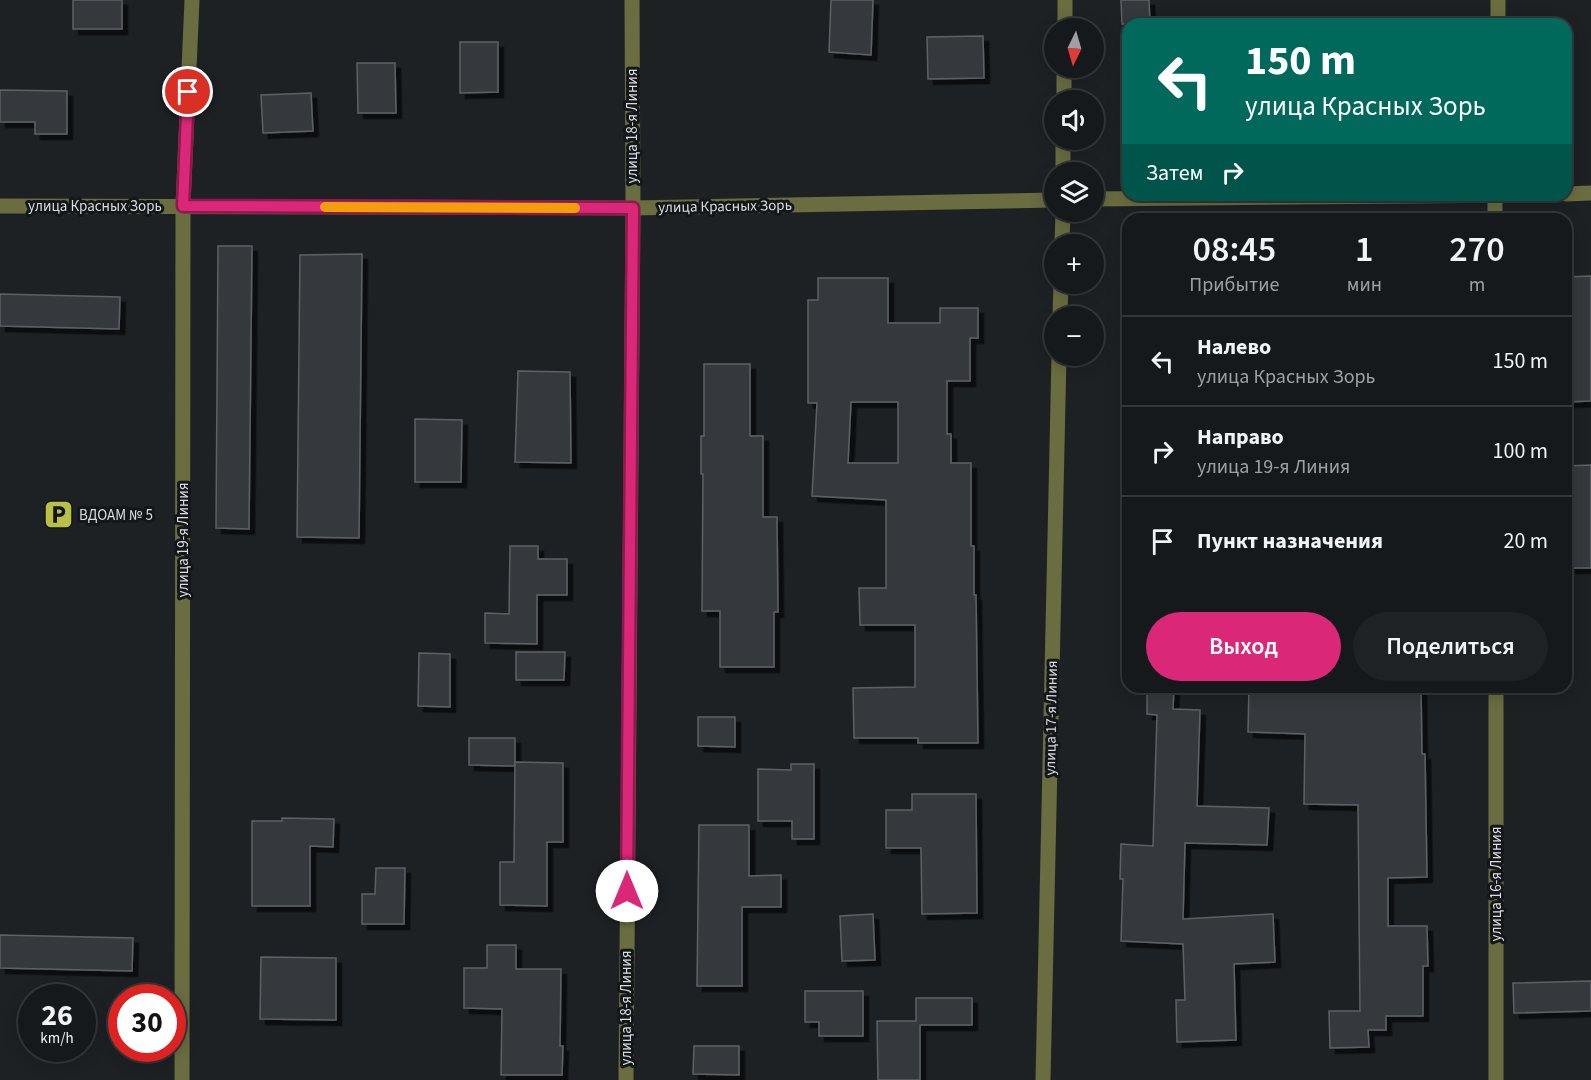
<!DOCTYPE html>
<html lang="ru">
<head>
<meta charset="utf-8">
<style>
	:root { --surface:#16191b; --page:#1f2224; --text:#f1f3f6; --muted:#9ea0a3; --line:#35383a; --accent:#db2777 }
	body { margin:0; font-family:"Source Sans 3",sans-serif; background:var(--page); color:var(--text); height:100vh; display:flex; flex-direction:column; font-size:22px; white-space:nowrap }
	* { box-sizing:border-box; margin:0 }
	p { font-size:20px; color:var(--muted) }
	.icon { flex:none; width:33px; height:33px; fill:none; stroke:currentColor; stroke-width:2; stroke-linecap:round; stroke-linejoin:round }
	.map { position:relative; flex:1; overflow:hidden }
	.panel { position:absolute; left:1122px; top:213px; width:450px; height:480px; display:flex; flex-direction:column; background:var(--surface); border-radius:18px; box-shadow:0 3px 15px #0003,0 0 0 2px var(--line) }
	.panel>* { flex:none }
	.banner { position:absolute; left:1122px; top:18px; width:450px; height:183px; border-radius:18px; box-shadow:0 3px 15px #0003,0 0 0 2px var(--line); background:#00695c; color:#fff; overflow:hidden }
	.needle { width:39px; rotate:185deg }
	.tools { position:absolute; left:1044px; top:18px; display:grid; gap:12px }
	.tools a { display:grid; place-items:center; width:60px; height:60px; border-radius:50%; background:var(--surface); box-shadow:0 3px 15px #0003,0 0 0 2px var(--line); font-size:30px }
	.speed { position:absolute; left:18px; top:984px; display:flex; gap:12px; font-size:30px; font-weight:700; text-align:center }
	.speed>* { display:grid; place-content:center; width:78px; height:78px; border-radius:50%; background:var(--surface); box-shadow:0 3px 15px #0003,0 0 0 2px var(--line); line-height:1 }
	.speed small { font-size:15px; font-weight:400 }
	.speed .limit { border:9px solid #d22; background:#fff; color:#111 }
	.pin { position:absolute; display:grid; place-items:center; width:51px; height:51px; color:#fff; margin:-26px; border:3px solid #fff; border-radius:50%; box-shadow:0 2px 6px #0007 }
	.me { position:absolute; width:66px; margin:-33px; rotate:0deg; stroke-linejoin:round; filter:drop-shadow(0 0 4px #0008) }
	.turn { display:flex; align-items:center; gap:21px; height:126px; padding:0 24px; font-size:27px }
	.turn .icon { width:78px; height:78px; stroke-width:2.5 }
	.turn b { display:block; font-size:42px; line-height:51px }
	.then { display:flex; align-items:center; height:57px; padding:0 24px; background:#0003; gap:12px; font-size:22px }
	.eta { display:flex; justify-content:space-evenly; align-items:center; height:102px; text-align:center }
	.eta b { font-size:36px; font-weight:600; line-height:42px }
	.cta { display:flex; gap:12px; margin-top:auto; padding:12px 24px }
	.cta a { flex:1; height:69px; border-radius:36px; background:var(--accent); color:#fff; font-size:24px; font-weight:600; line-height:69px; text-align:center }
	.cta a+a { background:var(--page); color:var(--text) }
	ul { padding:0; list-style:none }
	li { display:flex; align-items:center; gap:18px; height:90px; padding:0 24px; border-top:2px solid var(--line) }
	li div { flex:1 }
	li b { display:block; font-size:22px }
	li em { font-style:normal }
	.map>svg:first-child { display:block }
	.building { fill:#35383c; stroke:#5d6165; stroke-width:1.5; fill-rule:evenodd; filter:url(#shadow) }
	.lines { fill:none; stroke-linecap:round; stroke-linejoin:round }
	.minor { stroke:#696d40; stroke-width:15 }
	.route-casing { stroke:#8e194d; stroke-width:15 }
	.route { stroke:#db2777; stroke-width:10 }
	.slow { stroke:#f59e0b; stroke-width:10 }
	.labels { text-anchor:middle; stroke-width:6; stroke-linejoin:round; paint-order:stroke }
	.street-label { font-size:15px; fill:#dadcdf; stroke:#14171a }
	.poi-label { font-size:15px; fill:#dadcdf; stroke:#14171a; text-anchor:start }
</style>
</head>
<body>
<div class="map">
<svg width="1591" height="1080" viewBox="0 0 1591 1080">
	<defs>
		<filter id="shadow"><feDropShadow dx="5.5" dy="5.5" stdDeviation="0" flood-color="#0009"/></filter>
	</defs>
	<rect width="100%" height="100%" fill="#1e2124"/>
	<!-- building -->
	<g class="building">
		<rect x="73" y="0" width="49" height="29"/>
		<path d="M 831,0 L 873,0 L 871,55 L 829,52 Z"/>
		<path d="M 1121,0 L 1149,0 L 1150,24 L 1122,24 Z"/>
		<path d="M 983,36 L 984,78 L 928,79 L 927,37 Z"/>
		<path d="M 460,42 L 498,42 L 498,92 L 460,93 Z"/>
		<path d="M 357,63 L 395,63 L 396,113 L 358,113 Z"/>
		<path d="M 0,90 L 67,91 L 67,134 L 35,134 L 35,122 L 0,122 Z"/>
		<path d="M 311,93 L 313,131 L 263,133 L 261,95 Z"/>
		<path d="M 218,246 L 252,246 L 249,529 L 216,528 Z"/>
		<path d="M 362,254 L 359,538 L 297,537 L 300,255 Z"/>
		<path d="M 1591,276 L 1591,401 L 1566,402 L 1566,277 Z"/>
		<path d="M 818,278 L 888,278 L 888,323 L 940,323 L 940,308 L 978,308 L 978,338 L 970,338 L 970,381 L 947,381 L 947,434 L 951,434 L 951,463 L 971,463 L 971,546 L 974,546 L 974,595 L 976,595 L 978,743 L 918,743 L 918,738 L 854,738 L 853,688 L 915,687 L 915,625 L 860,625 L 859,588 L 886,588 L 886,500 L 812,496 L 817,403 L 808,403 L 808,300 L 818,300 ZM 851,402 L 898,402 L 898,463 L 848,463 Z"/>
		<path d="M 0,294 L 120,297 L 119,329 L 0,326 Z"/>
		<path d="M 704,364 L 750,364 L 750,436 L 763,436 L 763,517 L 777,517 L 778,612 L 774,612 L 774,667 L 720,667 L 720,611 L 702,611 L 703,474 L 701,474 L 701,436 L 704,436 Z"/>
		<path d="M 518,371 L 570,372 L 571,463 L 515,462 Z"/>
		<path d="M 415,419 L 462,420 L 461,482 L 415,482 Z"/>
		<path d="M 1591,465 L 1591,568 L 1570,568 L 1566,466 Z"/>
		<path d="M 510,546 L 538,546 L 538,559 L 567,559 L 567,595 L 537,595 L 537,644 L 485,643 L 485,613 L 509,614 Z"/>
		<path d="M 516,652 L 565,652 L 564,680 L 516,680 Z"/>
		<path d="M 419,653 L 450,654 L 450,707 L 418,706 Z"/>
		<path d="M 1147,687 L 1174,687 L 1173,709 L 1200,710 L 1197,806 L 1269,808 L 1267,845 L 1185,843 L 1183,919 L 1273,914 L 1275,962 L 1234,964 L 1236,1040 L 1177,1042 L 1176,1000 L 1185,1000 L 1183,944 L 1121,941 L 1123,879 L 1120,879 L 1121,844 L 1153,846 L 1157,715 L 1147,714 Z"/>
		<path d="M 1249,687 L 1285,687 L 1285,694 L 1354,693 L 1354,687 L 1421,687 L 1422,754 L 1425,754 L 1427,877 L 1388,878 L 1388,926 L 1427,926 L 1428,966 L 1423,966 L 1423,1016 L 1386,1016 L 1386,1030 L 1368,1030 L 1369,1047 L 1330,1048 L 1329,1011 L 1360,1011 L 1358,805 L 1304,804 L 1305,734 L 1248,732 Z"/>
		<path d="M 698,717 L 735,717 L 735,747 L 698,746 Z"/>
		<path d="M 469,738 L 515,738 L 515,766 L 469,765 Z"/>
		<path d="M 515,762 L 563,763 L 563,842 L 547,842 L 547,906 L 500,905 L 500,862 L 514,862 Z"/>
		<path d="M 791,764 L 814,764 L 814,839 L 792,839 L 792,821 L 758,821 L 758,769 L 791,770 Z"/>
		<path d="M 912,794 L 976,794 L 977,913 L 922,914 L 921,848 L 886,848 L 886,810 L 912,810 Z"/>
		<path d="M 282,818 L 334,819 L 333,847 L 310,846 L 310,906 L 252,906 L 252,821 L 282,821 Z"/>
		<path d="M 699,825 L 749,825 L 749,876 L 781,875 L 781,907 L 742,907 L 742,986 L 697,986 Z"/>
		<path d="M 376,868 L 405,868 L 404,924 L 362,924 L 362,894 L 375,894 Z"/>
		<path d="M 873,914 L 875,960 L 842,961 L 840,916 Z"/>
		<path d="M 0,935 L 133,938 L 132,971 L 0,968 Z"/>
		<path d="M 487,945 L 516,945 L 516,969 L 561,969 L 560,1046 L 563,1046 L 562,1075 L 501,1075 L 502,1009 L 464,1008 L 464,968 L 487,968 Z"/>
		<path d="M 261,957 L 336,958 L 336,1020 L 260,1019 Z"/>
		<path d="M 1591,981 L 1591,1011 L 1514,1013 L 1513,983 Z"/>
		<path d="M 805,991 L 863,991 L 863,1036 L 819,1036 L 819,1022 L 805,1022 Z"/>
		<path d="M 916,998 L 972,998 L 972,1025 L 920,1025 L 920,1080 L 878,1080 L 877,1021 L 916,1021 Z"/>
		<path d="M 694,1046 L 739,1046 L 739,1075 L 693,1074 Z"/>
	</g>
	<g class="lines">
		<!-- minor -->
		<g class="minor">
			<path d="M 1498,24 L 1498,0"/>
			<path d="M 1065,28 L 1065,0"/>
			<path d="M 1064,100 L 1064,68"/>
			<path d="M 1063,172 L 1063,140"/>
			<path d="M 1566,194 L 1591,193"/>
			<path d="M 1495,195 L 1495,219"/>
			<path d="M 1094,199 L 1518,195"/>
			<path d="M 0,206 L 633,208 L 1054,200"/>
			<path d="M 1062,244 L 1063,212"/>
			<path d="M 1060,316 L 1061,284"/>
			<path d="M 1496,687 L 1496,1080"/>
			<path d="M 182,1080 L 183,206 L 192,0"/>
			<path d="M 626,1080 L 633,208 L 632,0"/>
			<path d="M 1043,1080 L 1059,356"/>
		</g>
	</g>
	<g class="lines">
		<defs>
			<path id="route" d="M 188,92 L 183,206 L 633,208 L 627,891"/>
		</defs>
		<!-- route casing -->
		<use href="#route" class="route-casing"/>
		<!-- route -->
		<use href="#route" class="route"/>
		<!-- slow -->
		<path class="slow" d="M 325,207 L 575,208"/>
	</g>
	<!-- icons -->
	<defs>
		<symbol id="parking-square" viewBox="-11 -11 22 22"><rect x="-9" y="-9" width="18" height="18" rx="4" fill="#b9c046" stroke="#14171a"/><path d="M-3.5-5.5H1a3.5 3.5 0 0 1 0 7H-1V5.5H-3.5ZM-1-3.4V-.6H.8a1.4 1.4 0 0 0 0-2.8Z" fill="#111"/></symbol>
	</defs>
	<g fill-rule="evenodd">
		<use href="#parking-square" x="42" y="498" width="33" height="33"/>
	</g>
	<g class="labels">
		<!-- street labels -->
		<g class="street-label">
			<text transform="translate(632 126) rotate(-90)" y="5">улица 18-я Линия</text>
			<text x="95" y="211">улица Красных Зорь</text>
			<text transform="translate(725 206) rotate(-1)" y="5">улица Красных Зорь</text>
			<text transform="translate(183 540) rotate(-90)" y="5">улица 19-я Линия</text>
			<text transform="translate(1051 718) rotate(-89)" y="5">улица 17-я Линия</text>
			<text transform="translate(1496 884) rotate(-90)" y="5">улица 16-я Линия</text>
			<text transform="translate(626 1008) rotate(-90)" y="5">улица 18-я Линия</text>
		</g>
		<!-- poi labels -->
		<g class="poi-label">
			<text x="79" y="520">ВДОАМ № 5</text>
		</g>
	</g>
</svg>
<div class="tools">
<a><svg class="needle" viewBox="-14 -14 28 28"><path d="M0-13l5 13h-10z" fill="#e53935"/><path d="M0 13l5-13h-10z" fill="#9ea0a3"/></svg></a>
<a><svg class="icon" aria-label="sound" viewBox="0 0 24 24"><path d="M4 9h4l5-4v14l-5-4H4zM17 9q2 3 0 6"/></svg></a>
<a><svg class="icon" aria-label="layers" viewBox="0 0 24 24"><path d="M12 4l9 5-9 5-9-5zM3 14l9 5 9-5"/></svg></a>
<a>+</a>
<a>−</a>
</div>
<div class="speed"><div>26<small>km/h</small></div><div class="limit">30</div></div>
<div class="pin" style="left:188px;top:92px;background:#d93025"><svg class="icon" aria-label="arrive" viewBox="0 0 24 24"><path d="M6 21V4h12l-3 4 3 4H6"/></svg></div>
<svg class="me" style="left:627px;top:891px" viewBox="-20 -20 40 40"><circle r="19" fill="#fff"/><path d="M0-13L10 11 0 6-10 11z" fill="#db2777"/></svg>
<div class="banner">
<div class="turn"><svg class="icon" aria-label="left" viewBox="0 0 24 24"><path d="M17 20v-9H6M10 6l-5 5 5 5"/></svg><div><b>150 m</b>улица Красных Зорь</div></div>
<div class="then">Затем<svg class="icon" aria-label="right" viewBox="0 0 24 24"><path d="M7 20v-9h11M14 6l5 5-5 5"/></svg></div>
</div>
<section class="panel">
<div class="eta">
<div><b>08:45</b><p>Прибытие</p></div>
<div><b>1</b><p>мин</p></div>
<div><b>270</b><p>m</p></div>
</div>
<ul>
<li><svg class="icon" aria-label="left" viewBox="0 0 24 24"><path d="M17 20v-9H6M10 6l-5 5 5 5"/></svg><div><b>Налево</b><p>улица Красных Зорь</p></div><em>150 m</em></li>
<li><svg class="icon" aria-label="right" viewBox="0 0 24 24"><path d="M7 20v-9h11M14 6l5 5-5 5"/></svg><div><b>Направо</b><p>улица 19-я Линия</p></div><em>100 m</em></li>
<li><svg class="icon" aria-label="arrive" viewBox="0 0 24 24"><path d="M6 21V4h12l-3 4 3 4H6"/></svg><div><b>Пункт назначения</b></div><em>20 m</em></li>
</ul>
<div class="cta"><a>Выход</a><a>Поделиться</a></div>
</section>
</div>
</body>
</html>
